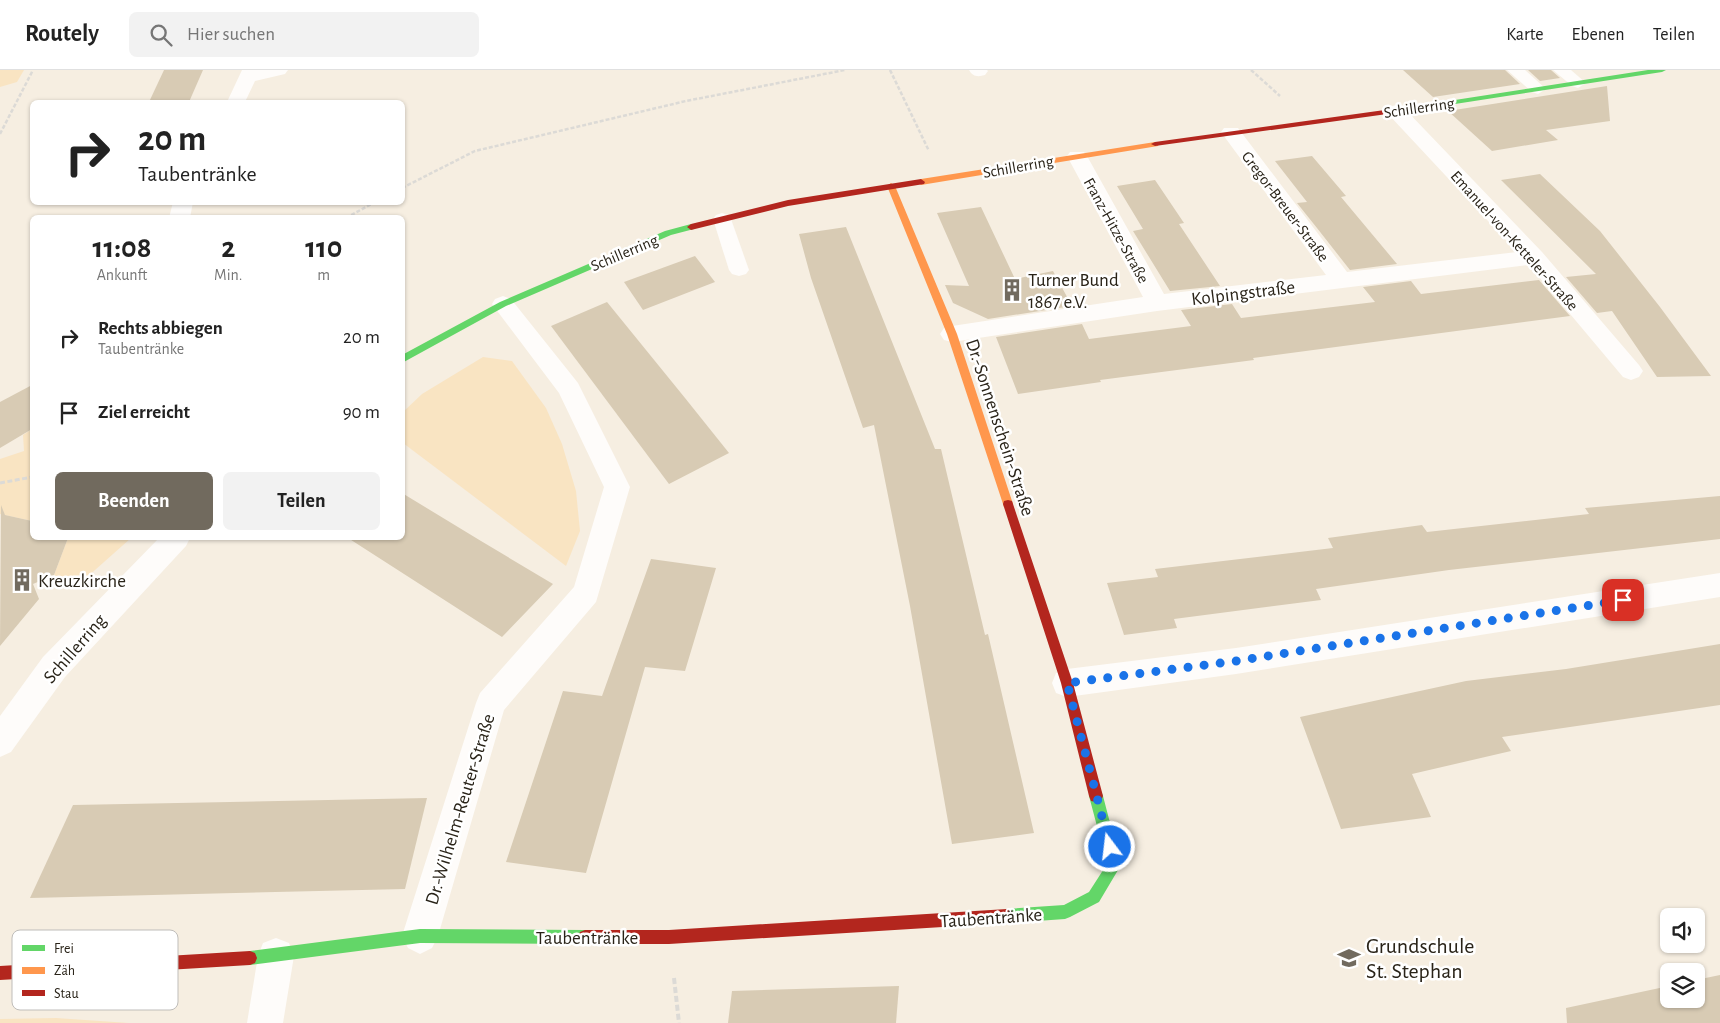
<!DOCTYPE html>
<html lang="de">
<head>
<meta charset="utf-8">
<style>
	:root { --surface:#fff; --page:#f2f2f2; --text:#222; --muted:#767676; --line:#e0e0e0; --accent:#716a5e }
	body { margin:0; font-family:"Alegreya Sans",sans-serif; background:var(--page); color:var(--text); height:100vh; display:flex; flex-direction:column; font-size:19px; white-space:nowrap }
	* { box-sizing:border-box; margin:0 }
	p { font-size:16px; color:var(--muted) }
	.icon { flex:none; width:28px; height:28px; fill:none; stroke:currentColor; stroke-width:2; stroke-linecap:round; stroke-linejoin:round }
	.map { position:relative; flex:1; overflow:hidden }
	.side { position:absolute; left:30px; top:145px; width:375px; height:325px; display:flex; flex-direction:column; background:var(--surface); border-radius:8px; box-shadow:0 1px 4px #0004 }
	.side>* { flex:none }
	.top-card { position:absolute; left:30px; top:30px; width:375px; height:105px; border-radius:8px; box-shadow:0 1px 4px #0004; background:#fff; color:var(--text); overflow:hidden }
	.fabs { position:absolute; left:1660px; top:838px; display:grid; gap:10px }
	.fabs a { display:grid; place-items:center; width:45px; height:45px; border-radius:8px; background:var(--surface); box-shadow:0 1px 4px #0004; font-size:25px }
	.pin { position:absolute; display:grid; place-items:center; width:42px; height:42px; color:#fff; margin:-21px; border-radius:10px; box-shadow:0 2px 8px #0006 }
	.me { position:absolute; width:55px; margin:-28px; rotate:345deg; stroke-linejoin:round; filter:drop-shadow(0 0 4px #0008) }
	.turn { display:flex; align-items:center; gap:18px; height:105px; padding:0 25px; font-size:22px }
	.turn .icon { width:65px; height:65px; stroke-width:2.5 }
	.turn b { display:block; font-size:35px; line-height:42px }
	.eta { display:flex; justify-content:space-evenly; align-items:center; height:85px; text-align:center }
	.eta b { font-size:30px; font-weight:700; line-height:35px }
	.button { display:flex; gap:10px; margin-top:auto; padding:10px 25px }
	.button a { flex:1; height:58px; border-radius:8px; background:var(--accent); color:#fff; font-size:20px; font-weight:700; line-height:58px; text-align:center }
	.button a+a { background:var(--page); color:var(--text) }
	ul { padding:0; list-style:none }
	li { display:flex; align-items:center; gap:15px; height:75px; padding:0 25px }
	li div { flex:1 }
	li b { display:block; font-size:19px }
	li em { font-style:normal }
	header { display:flex; align-items:center; gap:30px; box-sizing:border-box; height:70px; padding:0 25px; background:var(--surface); border-bottom:1px solid var(--line) }
	header strong { font-size:24px }
	nav { display:flex; gap:28px; margin-inline-start:auto; font-size:18px }
	.search { width:350px; height:45px; background:var(--page); display:flex; align-items:center; gap:12px; box-sizing:border-box; padding:0 18px; border-radius:8px; color:var(--muted); font-size:19px }
	.map>svg:first-child { display:block }
	.green { fill:#f9e4c2 }
	.building { fill:#d8cbb4 }
	.lines { fill:none; stroke-linecap:round; stroke-linejoin:round }
	.path-far2 { stroke:#dcdad6; stroke-width:2.5; stroke-dasharray:4 2; stroke-linecap:butt }
	.path-far1 { stroke:#dcdad6; stroke-width:3; stroke-dasharray:5 2.5; stroke-linecap:butt }
	.path { stroke:#dcdad6; stroke-width:4; stroke-dasharray:6 3; stroke-linecap:butt }
	.lane { fill:#fefcfa; fill-rule:evenodd }
	.street { fill:#fefcfa; fill-rule:evenodd }
	.fast { fill:#63d668; fill-rule:evenodd }
	.slow { fill:#ff974d; fill-rule:evenodd }
	.jam { fill:#b3261e; fill-rule:evenodd }
	.route { stroke:#1a73e8; stroke-width:9; stroke-dasharray:0 16.2 }
	.labels { text-anchor:middle; stroke-width:5; stroke-linejoin:round; paint-order:stroke }
	.far-street-label { font-size:16px; fill:#292318; stroke:#fff }
	.poi-label { font-size:19px; fill:#292318; stroke:#fff; text-anchor:start }
	.street-label { font-size:19px; fill:#292318; stroke:#fff }
	.near-poi-label { font-size:22px; fill:#292318; stroke:#fff; text-anchor:start }
	.key { fill:#fff; stroke:#bfbdba; stroke-width:1 }
	.key-label { font-size:14px; fill:#292318 }
</style>
</head>
<body>
<header>
<strong>Routely</strong>
<div class="search"><svg class="icon" aria-label="search" viewBox="0 0 24 24"><circle cx="10" cy="10" r="6"/><path d="M15 15l6 6"/></svg>Hier suchen</div>
<nav><a>Karte</a><a>Ebenen</a><a>Teilen</a></nav>
</header>
<div class="map">
<svg width="1720" height="953" viewBox="0 0 1720 953">
	<rect width="100%" height="100%" fill="#f6eee1"/>
	<!-- green -->
	<g class="green">
		<path d="M 0,0 L 24,0 L 17,12 L 0,17 Z"/>
		<path d="M 483,287 L 512,291 L 546,338 L 562,374 L 576,421 L 580,461 L 566,496 L 403,373 L 403,342 L 422,324 Z"/>
		<path d="M 32,359 L 32,451 L 0,444 L 0,389 L 24,381 L 23,365 Z"/>
		<path d="M 68,468 L 131,468 L 77,516 L 54,505 Z"/>
		<path d="M 56,948 L 129,953 L 0,953 L 0,949 Z"/>
	</g>
	<!-- building -->
	<g class="building">
		<path d="M 164,0 L 203,0 L 189,32 L 149,32 Z"/>
		<path d="M 1403,0 L 1505,0 L 1520,14 L 1433,27 Z"/>
		<path d="M 1528,0 L 1551,0 L 1560,8 L 1540,11 Z"/>
		<path d="M 1607,16 L 1610,51 L 1546,60 L 1558,70 L 1492,81 L 1448,41 Z"/>
		<path d="M 1312,86 L 1346,126 L 1341,127 L 1397,194 L 1350,200 L 1317,158 L 1297,133 L 1307,132 L 1275,91 Z"/>
		<path d="M 1540,104 L 1600,161 L 1660,237 L 1711,306 L 1657,307 L 1612,241 L 1597,243 L 1566,207 L 1596,204 L 1501,110 Z"/>
		<path d="M 1155,110 L 1184,153 L 1179,154 L 1220,216 L 1170,221 L 1133,161 L 1143,159 L 1117,116 Z"/>
		<path d="M 981,137 L 1015,209 L 1053,201 L 1072,236 L 988,249 L 953,233 L 945,215 L 969,216 L 937,143 Z"/>
		<path d="M 846,157 L 935,379 L 941,379 L 985,565 L 988,564 L 1034,763 L 952,774 L 910,536 L 874,355 L 863,358 L 811,208 L 799,164 Z"/>
		<path d="M 695,186 L 715,212 L 643,240 L 624,212 Z"/>
		<path d="M 1539,210 L 1570,246 L 1253,288 L 1254,290 L 1100,310 L 1101,312 L 1018,324 L 996,267 L 1082,254 L 1089,269 L 1191,256 L 1181,240 L 1232,234 L 1241,248 L 1375,232 L 1363,217 L 1411,211 L 1421,224 Z"/>
		<path d="M 607,232 L 685,328 L 729,383 L 669,414 L 551,256 Z"/>
		<path d="M 32,315 L 32,359 L 0,378 L 0,332 Z"/>
		<path d="M 402,423 L 481,471 L 553,514 L 502,567 L 348,468 L 402,468 Z"/>
		<path d="M 1720,426 L 1720,469 L 1449,500 L 1316,519 L 1321,530 L 1174,549 L 1177,558 L 1124,565 L 1107,513 L 1158,507 L 1155,499 L 1333,478 L 1328,468 L 1422,455 L 1427,462 L 1589,444 L 1585,438 Z"/>
		<path d="M 1,435 L 5,445 L 32,451 L 32,468 L 68,468 L 54,505 L 33,514 L 39,529 L 0,576 Z"/>
		<path d="M 651,489 L 716,498 L 685,601 L 645,597 L 586,803 L 506,792 L 563,621 L 602,626 Z"/>
		<path d="M 1720,574 L 1720,635 L 1502,667 L 1511,681 L 1412,704 L 1431,747 L 1341,759 L 1300,647 L 1466,611 L 1566,599 Z"/>
		<path d="M 427,728 L 405,819 L 30,828 L 73,735 Z"/>
		<path d="M 1720,905 L 1720,953 L 1567,953 L 1566,938 L 1669,916 L 1669,929 L 1696,929 L 1696,910 Z"/>
		<path d="M 899,916 L 896,953 L 728,953 L 732,921 Z"/>
	</g>
	<g class="lines">
		<!-- path-far2 -->
		<g class="path-far2">
			<path d="M 890,0 L 929,81"/>
			<path d="M 1251,0 L 1280,26"/>
			<path d="M 0,64 L 33,0"/>
			<path d="M 402,118 L 475,81 L 686,31 L 845,0"/>
			<path d="M 346,148 L 375,132"/>
		</g>
		<!-- path-far1 -->
		<path class="path-far1" d="M 0,413 L 32,407"/>
		<!-- path -->
		<path class="path" d="M 674,908 L 679,953"/>
		<!-- lane -->
		<g class="lane">
			<path d="M 1507,0 L 1525,0 L 1546,19 L 1538,24 L 1532,22 Z"/>
			<path d="M 1553,0 L 1571,0 L 1586,13 L 1578,18 L 1572,16 Z"/>
			<path d="M 722,143 L 728,145 L 731,149 L 749,200 L 746,204 L 739,206 L 732,204 L 729,200 L 713,149 L 716,145 Z"/>
		</g>
		<!-- street -->
		<g class="street">
			<path d="M 242,0 L 288,0 L 285,4 L 255,11 L 245,32 L 227,32 Z"/>
			<path d="M 969,0 L 987,0 L 988,1 L 985,5 C 978,7 973,7 969,0 Z"/>
			<path d="M 1396,35 L 1403,37 L 1542,182 L 1639,295 L 1643,301 L 1639,307 L 1631,310 L 1623,307 L 1529,195 L 1157,241 L 952,272 L 944,270 L 940,264 L 944,258 L 952,256 L 1143,227 L 1067,86 L 1070,82 L 1084,82 L 1087,86 L 1164,224 L 1326,205 L 1221,62 L 1224,58 L 1238,58 L 1347,202 L 1517,182 L 1389,45 L 1387,41 L 1389,37 Z"/>
			<path d="M 173,132 L 193,132 L 190,148 L 169,148 Z"/>
			<path d="M 503,226 L 511,229 L 578,313 L 630,417 L 596,532 L 504,640 L 438,866 L 432,878 L 420,884 L 408,878 L 402,866 L 476,633 L 480,623 L 574,517 L 604,417 L 559,323 L 492,234 L 495,229 Z"/>
			<path d="M 159,468 L 190,468 L 186,476 L 65,607 L 11,682 L 0,687 L 0,646 L 43,587 Z"/>
			<path d="M 1720,503 L 1720,527 L 1236,604 L 1067,627 L 1056,623 L 1052,613 L 1056,603 L 1067,599 L 1236,578 Z"/>
			<path d="M 276,868 L 289,873 L 294,886 L 283,953 L 247,953 L 258,886 L 263,873 Z"/>
		</g>
		<!-- fast -->
		<g class="fast">
			<path d="M 1648,0 L 1666,0 L 1662,2 L 1442,36 L 1438,34 L 1442,32 Z"/>
			<path d="M 691,154 L 694,155 L 694,159 L 671,165 L 506,236 L 402,293 L 402,285 L 500,232 L 665,161 Z"/>
			<path d="M 1096,720 L 1101,721 L 1103,726 L 1121,795 L 1099,832 L 1070,847 L 1065,849 L 1007,853 L 1002,851 L 1000,846 L 1002,841 L 1007,839 L 1064,835 L 1089,822 L 1107,794 L 1089,726 L 1091,721 Z"/>
			<path d="M 420,859 L 585,860 L 590,862 L 592,867 L 590,872 L 585,874 L 420,873 L 250,895 L 245,893 L 243,888 L 245,883 L 250,881 Z"/>
		</g>
		<!-- slow -->
		<g class="slow">
			<path d="M 1155,72 L 1159,74 L 1158,76 L 921,115 L 917,112 L 921,109 Z"/>
			<path d="M 891,113 L 895,116 L 957,264 L 1013,434 L 1012,437 L 1004,437 L 1003,434 L 947,264 L 887,116 Z"/>
		</g>
		<!-- jam -->
		<g class="jam">
			<path d="M 1442,32 L 1446,34 L 1445,36 L 1155,76 L 1151,74 L 1155,72 Z"/>
			<path d="M 921,109 L 925,112 L 924,114 L 788,136 L 691,160 L 687,157 L 691,154 L 788,130 Z"/>
			<path d="M 1008,430 L 1012,431 L 1013,434 L 1073,613 L 1103,726 L 1101,731 L 1096,732 L 1091,731 L 1089,726 L 1061,613 L 1003,434 L 1004,431 Z"/>
			<path d="M 1007,839 L 1012,841 L 1014,846 L 1012,851 L 1007,853 L 669,874 L 585,874 L 580,872 L 578,867 L 580,862 L 585,860 L 669,860 Z"/>
			<path d="M 250,881 L 255,883 L 257,888 L 255,893 L 250,895 L 0,910 L 0,896 Z"/>
		</g>
	</g>
	<g class="lines">
		<!-- route -->
		<path class="route" d="M 1110,777 L 1067,613 L 1236,591 L 1623,530"/>
	</g>
	<!-- icons -->
	<defs>
		<symbol id="building-bare" viewBox="-9 -9 18 18"><path d="M-4-6H4V6H1V3H-1V6H-4ZM-2.5-4.3h1.7v1.8h-1.7ZM.8-4.3h1.7v1.8H.8ZM-2.5-1h1.7V.8h-1.7ZM.8-1h1.7V.8H.8Z" fill="#716a5e" stroke="#fff" stroke-width="2.5" paint-order="stroke"/></symbol>
		<symbol id="school-bare" viewBox="-9 -9 18 18"><path d="M0-5L7-2L0 1L-7-2ZM-4 1L0 2.5L4 1V4Q0 6-4 4Z" fill="#716a5e" stroke="#fff" stroke-width="2.5" paint-order="stroke"/></symbol>
	</defs>
	<g fill-rule="evenodd">
		<use href="#building-bare" x="996" y="204" width="32" height="32"/>
		<use href="#building-bare" x="6" y="494" width="32" height="32"/>
		<use href="#school-bare" x="1333" y="872" width="32" height="32"/>
	</g>
	<g class="labels">
		<!-- far-street labels -->
		<g class="far-street-label">
			<text transform="translate(1419 37) rotate(-8)" y="6">Schillerring</text>
			<text transform="translate(1018 96) rotate(-10)" y="6">Schillerring</text>
			<text transform="translate(1286 136) rotate(53)" y="6">Gregor-Breuer-Straße</text>
			<text transform="translate(1117 160) rotate(61)" y="6">Franz-Hitze-Straße</text>
			<text transform="translate(1515 170) rotate(48)" y="6">Emanuel-von-Ketteler-Straße</text>
			<text transform="translate(624 182) rotate(-23)" y="6">Schillerring</text>
		</g>
		<!-- poi labels -->
		<g class="poi-label">
			<text x="1028" y="216">Turner Bund<tspan x="1028" dy="22">1867 e.V.</tspan></text>
			<text x="38" y="517">Kreuzkirche</text>
		</g>
		<!-- street labels -->
		<g class="street-label">
			<text transform="translate(1243 222) rotate(-7)" y="7">Kolpingstraße</text>
			<text transform="translate(1001 357) rotate(72)" y="7">Dr.-Sonnenschein-Straße</text>
			<text transform="translate(74 578) rotate(-49)" y="7">Schillerring</text>
			<text transform="translate(459 739) rotate(-73)" y="7">Dr.-Wilhelm-Reuter-Straße</text>
			<text transform="translate(991 847) rotate(-4)" y="7">Taubentränke</text>
			<text x="587" y="874">Taubentränke</text>
		</g>
		<!-- near-poi labels -->
		<g class="near-poi-label">
			<text x="1366" y="883">Grundschule<tspan x="1366" dy="25">St. Stephan</tspan></text>
		</g>
	</g>
	<!-- legend -->
	<rect x="12" y="860" width="166" height="80" rx="8" class="key"/>
	<rect x="22" y="875" width="23" height="6" fill="#63d668"/>
	<rect x="22" y="897" width="23" height="7" fill="#ff974d"/>
	<rect x="22" y="920" width="23" height="6" fill="#b3261e"/>
	<g class="key-label">
		<text x="54" y="883">Frei</text>
		<text x="54" y="905">Zäh</text>
		<text x="54" y="928">Stau</text>
	</g>
</svg>
<div class="fabs">
<a><svg class="icon" aria-label="sound" viewBox="0 0 24 24"><path d="M4 9h4l5-4v14l-5-4H4zM17 9q2 3 0 6"/></svg></a>
<a><svg class="icon" aria-label="layers" viewBox="0 0 24 24"><path d="M12 4l9 5-9 5-9-5zM3 14l9 5 9-5"/></svg></a>
</div>
<div class="pin" style="left:1623px;top:530px;background:#d93025"><svg class="icon" aria-label="arrive" viewBox="0 0 24 24"><path d="M6 21V4h12l-3 4 3 4H6"/></svg></div>
<svg class="me" style="left:1110px;top:777px" viewBox="-20 -20 40 40"><circle r="17" fill="#1a73e8" stroke="#fff" stroke-width="3"/><path d="M0-11L8 9 0 5-8 9z" fill="#fff"/></svg>
<div class="top-card">
<div class="turn"><svg class="icon" aria-label="right" viewBox="0 0 24 24"><path d="M7 20v-9h11M14 6l5 5-5 5"/></svg><div><b>20 m</b>Taubentränke</div></div>
</div>
<section class="side">
<div class="eta">
<div><b>11:08</b><p>Ankunft</p></div>
<div><b>2</b><p>Min.</p></div>
<div><b>110</b><p>m</p></div>
</div>
<ul>
<li><svg class="icon" aria-label="right" viewBox="0 0 24 24"><path d="M7 20v-9h11M14 6l5 5-5 5"/></svg><div><b>Rechts abbiegen</b><p>Taubentränke</p></div><em>20 m</em></li>
<li><svg class="icon" aria-label="arrive" viewBox="0 0 24 24"><path d="M6 21V4h12l-3 4 3 4H6"/></svg><div><b>Ziel erreicht</b></div><em>90 m</em></li>
</ul>
<div class="button"><a>Beenden</a><a>Teilen</a></div>
</section>
</div>
</body>
</html>
